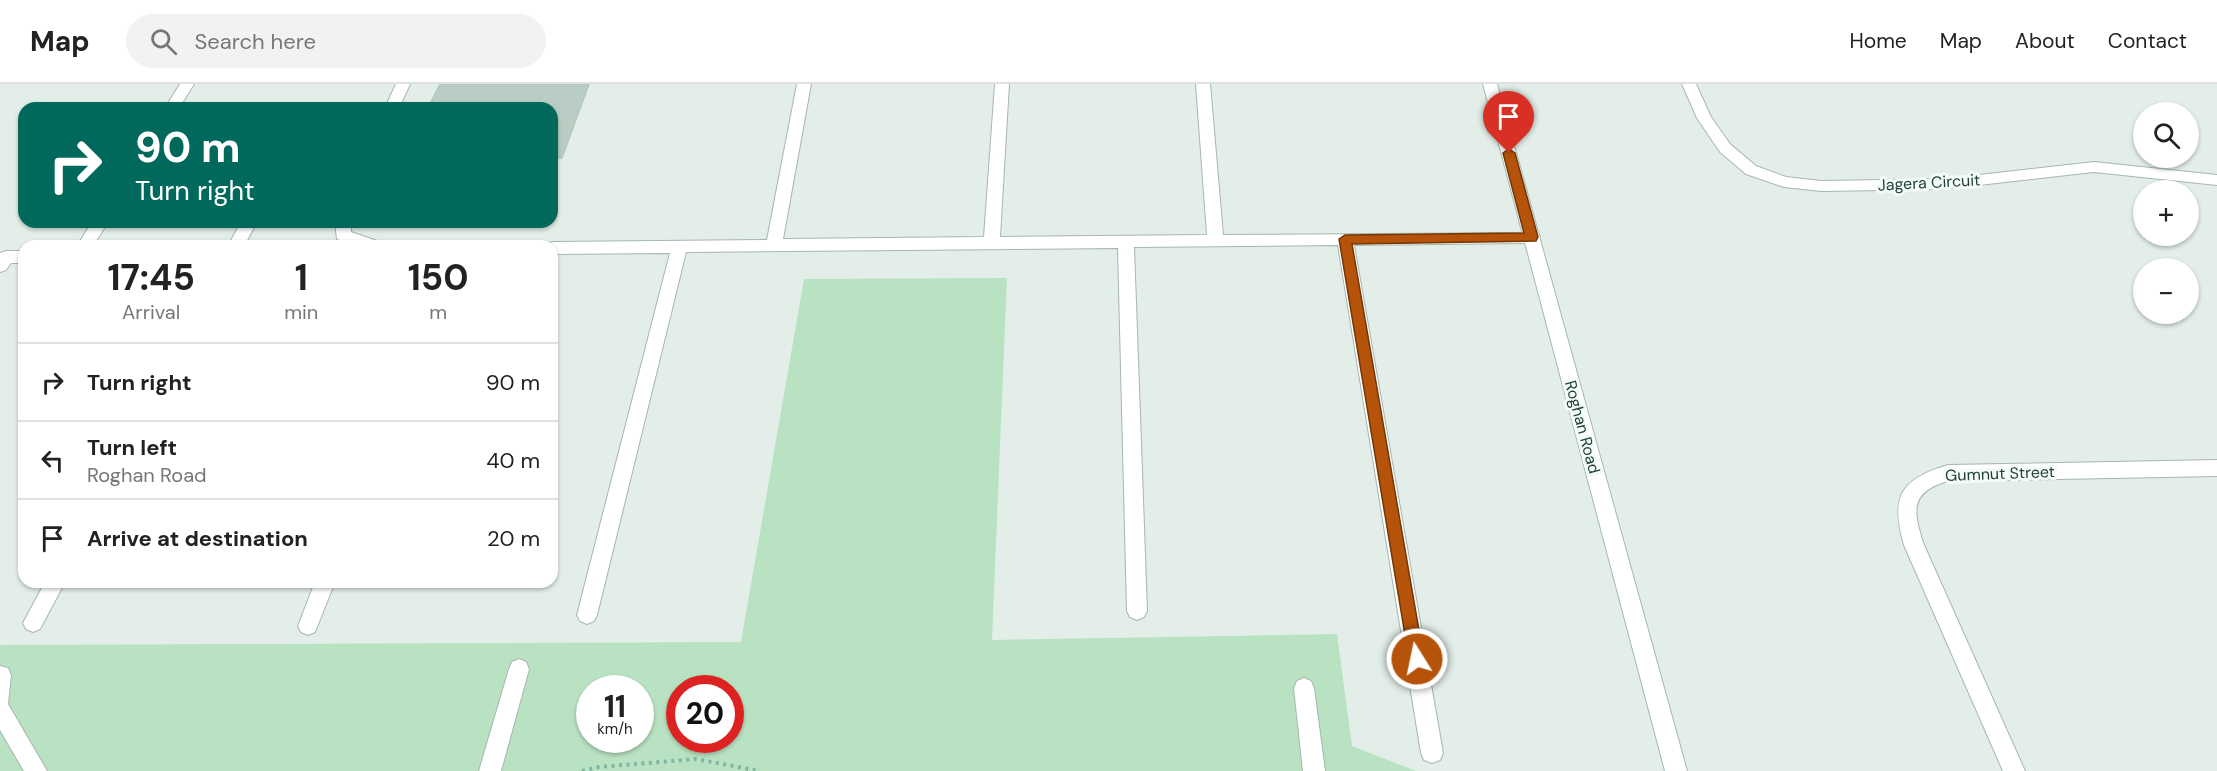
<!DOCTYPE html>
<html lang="en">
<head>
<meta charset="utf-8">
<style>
	:root { --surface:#fff; --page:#f2f2f2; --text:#222; --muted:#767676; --line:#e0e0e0 }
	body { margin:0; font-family:"DM Sans",sans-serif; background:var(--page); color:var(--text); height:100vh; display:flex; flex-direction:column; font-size:22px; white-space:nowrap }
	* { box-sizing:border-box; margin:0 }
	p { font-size:20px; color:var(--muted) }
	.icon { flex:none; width:33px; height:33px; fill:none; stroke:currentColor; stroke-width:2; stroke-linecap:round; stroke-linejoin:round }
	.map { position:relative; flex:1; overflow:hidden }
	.sheet { position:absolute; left:18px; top:156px; width:540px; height:348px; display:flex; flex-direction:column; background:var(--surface); border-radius:18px; box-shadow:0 2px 4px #0004 }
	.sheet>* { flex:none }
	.banner { position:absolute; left:18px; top:18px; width:540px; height:126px; border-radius:18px; box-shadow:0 2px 4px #0004; background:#00695c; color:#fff; overflow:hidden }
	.buttons { position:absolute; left:2133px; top:18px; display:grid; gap:12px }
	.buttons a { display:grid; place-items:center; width:66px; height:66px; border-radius:50%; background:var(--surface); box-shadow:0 2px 4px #0004; font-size:30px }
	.speed { position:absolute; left:576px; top:591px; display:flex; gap:12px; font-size:30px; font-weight:700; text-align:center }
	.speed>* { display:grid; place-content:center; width:78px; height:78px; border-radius:50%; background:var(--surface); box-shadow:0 2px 4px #0004; line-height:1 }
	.speed small { font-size:15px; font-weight:400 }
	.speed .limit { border:9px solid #d22; background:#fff; color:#111 }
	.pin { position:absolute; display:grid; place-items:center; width:51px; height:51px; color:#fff; margin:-62px -26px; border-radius:50% 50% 50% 0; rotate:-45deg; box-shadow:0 0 6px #0007 }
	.pin .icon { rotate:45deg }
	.me { position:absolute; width:66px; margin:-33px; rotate:350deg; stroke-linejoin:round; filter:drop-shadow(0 0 4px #0008) }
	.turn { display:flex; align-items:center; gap:21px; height:126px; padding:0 18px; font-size:27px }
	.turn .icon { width:78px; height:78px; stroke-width:2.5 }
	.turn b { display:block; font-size:42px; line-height:51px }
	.eta { display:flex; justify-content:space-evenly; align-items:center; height:102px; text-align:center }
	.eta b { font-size:36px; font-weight:700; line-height:42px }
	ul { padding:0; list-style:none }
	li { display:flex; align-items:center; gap:18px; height:78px; padding:0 18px; border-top:2px solid var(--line) }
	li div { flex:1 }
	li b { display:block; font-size:22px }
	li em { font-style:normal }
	header { display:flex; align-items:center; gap:36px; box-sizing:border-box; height:84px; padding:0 30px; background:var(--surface); border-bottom:2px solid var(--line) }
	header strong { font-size:28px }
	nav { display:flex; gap:33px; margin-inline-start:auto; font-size:21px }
	.search { width:420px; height:54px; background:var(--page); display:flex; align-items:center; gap:15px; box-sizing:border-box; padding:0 21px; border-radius:33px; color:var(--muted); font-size:22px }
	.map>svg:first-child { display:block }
	.green { fill:#b9e2c2; fill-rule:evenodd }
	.building { fill:#bacdc4; stroke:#b4c9bf; stroke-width:1.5 }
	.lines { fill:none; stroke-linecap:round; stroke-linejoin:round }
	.service-casing { stroke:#a5b7af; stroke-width:2 }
	.minor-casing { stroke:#a5b7af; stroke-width:2 }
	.secondary-casing { stroke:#a0bbb0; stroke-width:2 }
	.path { stroke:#7fb6a2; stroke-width:4; stroke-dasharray:3 4.5; stroke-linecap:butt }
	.service { fill:#fff; fill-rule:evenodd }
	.minor { fill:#fff; fill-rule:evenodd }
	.secondary { fill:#fff; fill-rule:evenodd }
	.route { fill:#b45309; stroke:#753606; stroke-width:1.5 }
	.labels { text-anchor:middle; stroke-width:6; stroke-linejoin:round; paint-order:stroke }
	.street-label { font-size:16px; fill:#204237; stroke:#f4faf7 }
</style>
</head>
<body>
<header>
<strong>Map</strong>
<div class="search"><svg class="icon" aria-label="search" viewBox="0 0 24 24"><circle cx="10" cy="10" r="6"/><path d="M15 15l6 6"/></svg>Search here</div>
<nav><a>Home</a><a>Map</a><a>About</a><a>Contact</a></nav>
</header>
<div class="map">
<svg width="2217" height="687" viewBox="0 0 2217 687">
	<rect width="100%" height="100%" fill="#e3eee8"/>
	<!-- green -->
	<path class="green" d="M 1007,194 L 992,556 L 1337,550 L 1352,662 L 1416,687 L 0,687 L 0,561 L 741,558 L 804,195 ZM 590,604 L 640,604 L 640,656 L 590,656 ZM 680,604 L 730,604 L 730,656 L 680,656 Z"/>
	<!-- building -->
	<path class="building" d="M 440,0 L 589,0 L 562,74 L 552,74 L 552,24 L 428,24 Z"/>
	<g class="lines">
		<defs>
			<g id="service">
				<path d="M 180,0 L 194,0 L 179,24 L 165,24 Z"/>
				<path d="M 396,0 L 410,0 L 399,24 L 385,24 Z"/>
				<path d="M 797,0 L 811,0 L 783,155 L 984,153 L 995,0 L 1009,0 L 1000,153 L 1207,151 L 1196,0 L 1210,0 L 1223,151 L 1538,149 L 1540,153 L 1538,157 L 1532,159 L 1354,161 L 1443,669 L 1440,676 L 1432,679 L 1424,676 L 1421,669 L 1338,161 L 1134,163 L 1147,527 L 1144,533 L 1137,536 L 1130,533 L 1127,527 L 1118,164 L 686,168 L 597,531 L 594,537 L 587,540 L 580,537 L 577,531 L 670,169 L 552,170 L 552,162 L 545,162 L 552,158 L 767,156 Z"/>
				<path d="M 92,138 L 108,138 L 93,162 L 77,162 Z"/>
				<path d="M 241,138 L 257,138 L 244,162 L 228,162 Z"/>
				<path d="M 335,138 L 351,138 L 351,148 L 380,158 L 382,162 L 357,162 L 337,155 Z"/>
				<path d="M 6,167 L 24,167 L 24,179 L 11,179 L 6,186 L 0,188 L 0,169 Z"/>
				<path d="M 45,498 L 65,498 L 40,545 L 33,548 L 26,545 L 23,539 Z"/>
				<path d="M 315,498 L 335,498 L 315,548 L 308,551 L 301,548 L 298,542 Z"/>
				<path d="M 519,575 L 526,578 L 529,585 L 501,687 L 479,687 L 509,585 L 512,578 Z"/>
				<path d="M 0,582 L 8,584 L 11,591 L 8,620 L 47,687 L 24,687 L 0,646 Z"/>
				<path d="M 1304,594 L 1311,597 L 1314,604 L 1325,687 L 1303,687 L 1294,604 L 1297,597 Z"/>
			</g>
			<g id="minor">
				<path d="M 1682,0 L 1696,0 L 1711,33 L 1730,60 L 1756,82 L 1786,93 L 1821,97 L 1944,95 L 2094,78 L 2217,91 L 2217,101 L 2094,88 L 1944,105 L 1821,107 L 1784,103 L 1746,90 L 1720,68 L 1697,34 Z"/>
				<path d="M 2217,376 L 2217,392 L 1948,397 C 1909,408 1913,428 1924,461 L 2025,687 L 2003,687 L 1904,461 C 1890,413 1900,395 1948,381 Z"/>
			</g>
			<path id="secondary" d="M 1483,0 L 1497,0 L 1687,687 L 1665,687 Z"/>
		</defs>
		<!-- service casing -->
		<use href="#service" class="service-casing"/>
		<!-- minor casing -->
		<use href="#minor" class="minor-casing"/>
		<!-- secondary casing -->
		<use href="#secondary" class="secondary-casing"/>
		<!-- path -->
		<path class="path" d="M 582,687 L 599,683 L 696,675 L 759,687"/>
		<!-- service -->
		<use href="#service" class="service"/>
		<!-- minor -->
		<use href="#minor" class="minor"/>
		<!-- secondary -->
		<use href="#secondary" class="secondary"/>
	</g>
	<!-- route -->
	<path class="route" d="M 1509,65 L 1515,69 L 1538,153 L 1536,157 L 1352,160 L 1424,575 L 1422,580 L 1417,583 L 1411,580 L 1409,575 L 1339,155 L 1345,151 L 1524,149 L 1503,69 Z"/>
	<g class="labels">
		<!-- street labels -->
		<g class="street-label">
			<text transform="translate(1929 98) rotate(-3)" y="6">Jagera Circuit</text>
			<text transform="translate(1583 343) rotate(75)" y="6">Roghan Road</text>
			<text transform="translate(2000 389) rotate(-2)" y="6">Gumnut Street</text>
		</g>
	</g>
</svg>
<div class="buttons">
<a><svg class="icon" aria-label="search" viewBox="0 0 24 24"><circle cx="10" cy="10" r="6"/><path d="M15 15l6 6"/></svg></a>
<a>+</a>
<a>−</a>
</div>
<div class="speed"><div>11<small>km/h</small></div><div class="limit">20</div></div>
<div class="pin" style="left:1509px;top:69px;background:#d93025"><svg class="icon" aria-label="arrive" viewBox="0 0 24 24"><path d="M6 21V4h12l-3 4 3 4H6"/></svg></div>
<svg class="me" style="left:1417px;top:575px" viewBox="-20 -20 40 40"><circle r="17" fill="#b45309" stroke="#fff" stroke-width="3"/><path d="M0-11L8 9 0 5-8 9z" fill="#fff"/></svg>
<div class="banner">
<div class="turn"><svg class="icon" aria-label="right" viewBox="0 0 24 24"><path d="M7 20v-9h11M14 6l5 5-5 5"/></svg><div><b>90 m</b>Turn right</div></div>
</div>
<section class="sheet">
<div class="eta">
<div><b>17:45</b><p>Arrival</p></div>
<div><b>1</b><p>min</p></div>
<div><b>150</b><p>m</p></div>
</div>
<ul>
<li><svg class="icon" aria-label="right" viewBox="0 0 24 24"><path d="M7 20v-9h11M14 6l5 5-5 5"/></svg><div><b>Turn right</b></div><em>90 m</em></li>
<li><svg class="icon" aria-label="left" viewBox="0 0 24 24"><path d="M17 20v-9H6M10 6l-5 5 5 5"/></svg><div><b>Turn left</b><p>Roghan Road</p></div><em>40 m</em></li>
<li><svg class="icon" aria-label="arrive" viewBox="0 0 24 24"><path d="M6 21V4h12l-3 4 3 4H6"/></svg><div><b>Arrive at destination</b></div><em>20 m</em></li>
</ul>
</section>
</div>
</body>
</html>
